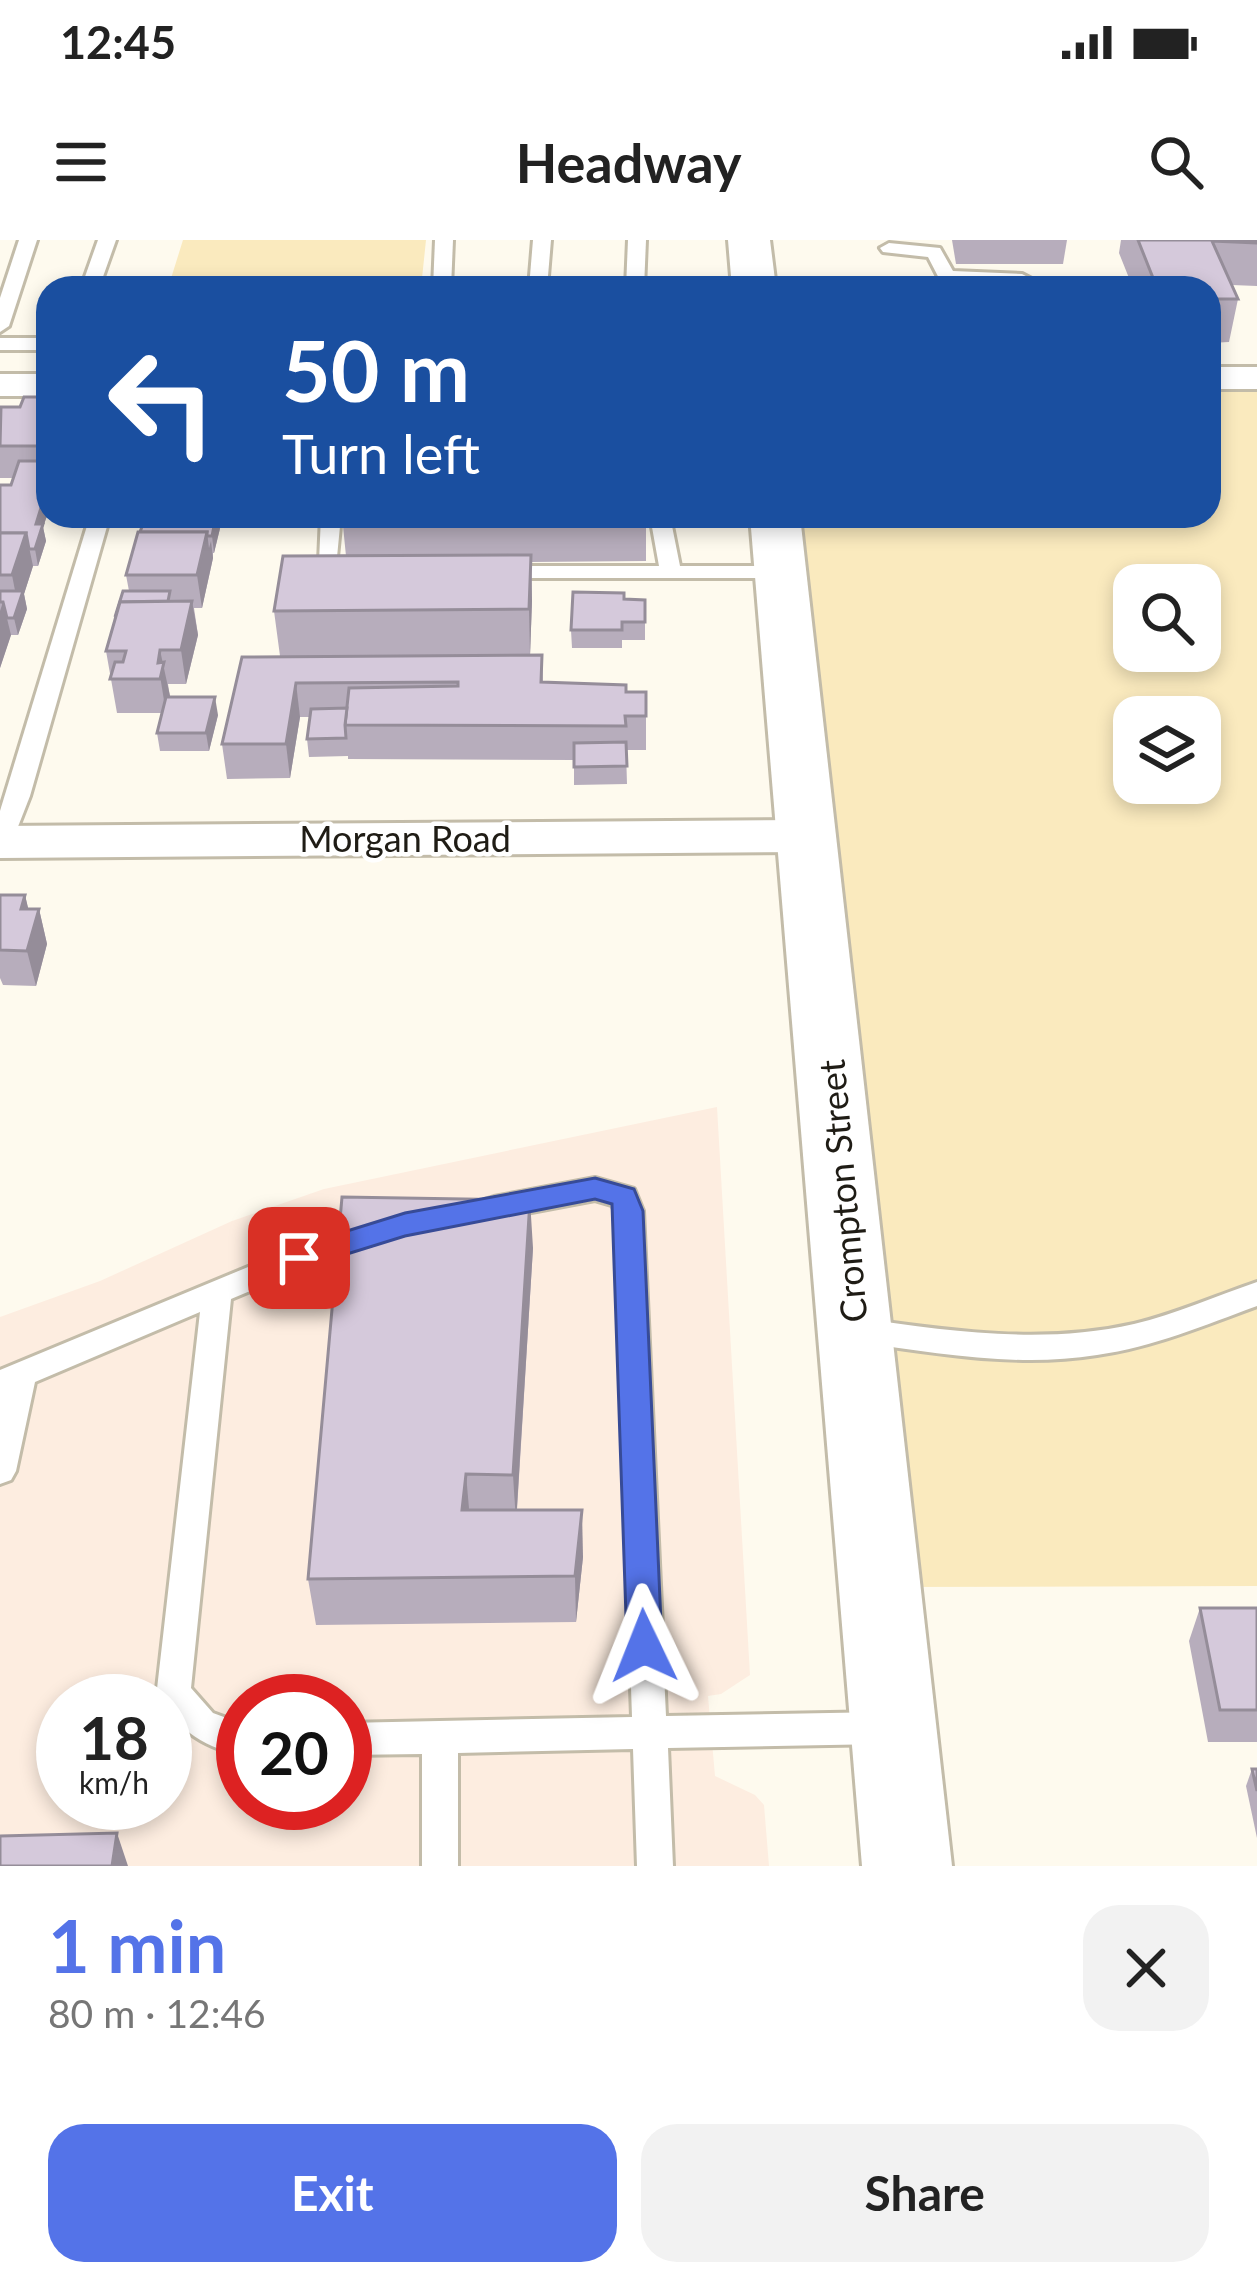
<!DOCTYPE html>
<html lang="en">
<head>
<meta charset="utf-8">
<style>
	:root { --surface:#fff; --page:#f2f2f2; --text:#222; --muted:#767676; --accent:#5473e8 }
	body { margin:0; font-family:Lato,sans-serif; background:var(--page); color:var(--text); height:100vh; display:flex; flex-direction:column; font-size:45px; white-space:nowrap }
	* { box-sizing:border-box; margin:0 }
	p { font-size:39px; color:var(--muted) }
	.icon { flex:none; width:66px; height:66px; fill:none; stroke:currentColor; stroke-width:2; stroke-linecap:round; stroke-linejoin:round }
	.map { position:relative; height:1626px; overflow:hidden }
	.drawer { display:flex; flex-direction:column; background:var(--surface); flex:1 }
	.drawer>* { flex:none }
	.guide { position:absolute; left:36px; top:36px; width:1185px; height:252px; border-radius:36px; box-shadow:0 6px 18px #0003; background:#1a4fa0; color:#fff; overflow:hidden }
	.fabs { position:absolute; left:1113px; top:324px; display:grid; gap:24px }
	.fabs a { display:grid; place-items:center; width:108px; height:108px; border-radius:24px; background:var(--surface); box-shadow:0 6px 18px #0003; font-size:60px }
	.speed { position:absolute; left:36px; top:1434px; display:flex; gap:24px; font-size:60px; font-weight:700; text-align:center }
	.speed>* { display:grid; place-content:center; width:156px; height:156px; border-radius:50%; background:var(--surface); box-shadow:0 6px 18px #0003; line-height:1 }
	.speed small { font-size:30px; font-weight:400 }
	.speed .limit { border:18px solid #d22; background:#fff; color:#111 }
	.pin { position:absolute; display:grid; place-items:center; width:102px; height:102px; color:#fff; margin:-51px; border-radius:24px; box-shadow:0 6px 18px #0006 }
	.me { position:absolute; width:132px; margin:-66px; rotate:358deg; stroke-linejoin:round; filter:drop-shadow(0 0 9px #0008) }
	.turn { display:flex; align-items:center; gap:42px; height:252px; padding:0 48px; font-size:54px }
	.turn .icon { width:156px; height:156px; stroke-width:2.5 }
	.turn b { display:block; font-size:84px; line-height:102px }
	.round { display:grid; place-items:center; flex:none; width:126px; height:126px; border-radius:36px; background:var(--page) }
	.summary { display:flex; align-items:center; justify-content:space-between; height:204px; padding:0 48px }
	h1 { font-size:72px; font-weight:700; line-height:90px; color:var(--accent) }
	.button { display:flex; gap:24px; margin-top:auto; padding:24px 48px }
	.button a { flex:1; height:138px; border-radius:36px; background:var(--accent); color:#fff; font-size:48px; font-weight:700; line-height:138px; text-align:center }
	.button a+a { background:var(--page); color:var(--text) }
	.status { display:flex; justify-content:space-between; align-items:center; height:84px; padding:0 60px; background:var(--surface); direction:ltr }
	.status svg { height:33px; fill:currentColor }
	header { display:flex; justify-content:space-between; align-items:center; height:156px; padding:0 48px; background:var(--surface); font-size:54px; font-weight:700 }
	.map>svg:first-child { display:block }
	.medical { fill:#fdede0; fill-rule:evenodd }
	.green { fill:#faeabe; fill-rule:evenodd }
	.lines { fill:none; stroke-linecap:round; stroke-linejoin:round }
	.service-casing { stroke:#c3bca9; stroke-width:6 }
	.minor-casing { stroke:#c3bca9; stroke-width:6 }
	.tertiary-casing { stroke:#c3bca9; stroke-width:6 }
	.service { fill:#fff; fill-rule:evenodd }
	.minor { fill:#fff; fill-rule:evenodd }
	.tertiary { fill:#fff; fill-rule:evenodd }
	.wall { fill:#b7adbc }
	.shaded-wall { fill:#958d99 }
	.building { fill:#d5c9db; stroke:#958d99; stroke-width:3 }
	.route { fill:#5473e8; stroke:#374b97; stroke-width:3 }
	.labels { text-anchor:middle; stroke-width:9; stroke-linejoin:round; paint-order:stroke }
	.street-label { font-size:36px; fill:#1f1c15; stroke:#fff }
</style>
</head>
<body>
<div class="status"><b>12:45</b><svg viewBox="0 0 49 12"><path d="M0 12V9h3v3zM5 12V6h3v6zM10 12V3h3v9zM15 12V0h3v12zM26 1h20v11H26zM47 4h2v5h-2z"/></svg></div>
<header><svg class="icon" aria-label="menu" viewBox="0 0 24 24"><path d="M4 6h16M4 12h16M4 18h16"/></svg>Headway<svg class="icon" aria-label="search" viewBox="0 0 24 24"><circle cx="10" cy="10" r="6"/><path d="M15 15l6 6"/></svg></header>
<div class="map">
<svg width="1257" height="1626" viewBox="0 0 1257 1626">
	<rect width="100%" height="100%" fill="#fefaee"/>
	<!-- medical -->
	<path class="medical" d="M 717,867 L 750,1435 L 721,1454 L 708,1456 L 715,1536 L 755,1555 L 764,1565 L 769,1626 L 0,1626 L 0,1077 L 100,1041 L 232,981 L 324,949 ZM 63,1461 L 165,1461 L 165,1563 L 63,1563 ZM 243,1461 L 345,1461 L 345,1563 L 243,1563 Z"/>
	<!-- green -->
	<g class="green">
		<path d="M 183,0 L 426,0 L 421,48 L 168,48 Z"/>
		<path d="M 1209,140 L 1257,140 L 1257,1346 L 885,1347 L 777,276 L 1209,276 ZM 1134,345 L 1200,345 L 1200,411 L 1134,411 ZM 1134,477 L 1200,477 L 1200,543 L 1134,543 Z"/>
	</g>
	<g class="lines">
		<defs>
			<g id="service">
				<path d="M 19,0 L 37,0 L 9,86 L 0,92 L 0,58 Z"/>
				<path d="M 98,0 L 116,0 L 99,48 L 81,48 Z"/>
				<path d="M 435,0 L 453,0 L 451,48 L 433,48 Z"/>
				<path d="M 533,0 L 551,0 L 547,48 L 529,48 Z"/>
				<path d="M 628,0 L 646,0 L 644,48 L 626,48 Z"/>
				<path d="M 889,3 L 940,8 L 953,31 L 1022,34 L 1049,48 L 959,42 L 962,48 L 944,48 L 928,17 L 883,12 L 880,8 Z"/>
				<rect x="0" y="98" width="48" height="12"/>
				<path d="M 90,276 L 110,276 L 30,556 L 12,602 L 0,610 L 0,571 Z"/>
				<path d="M 321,276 L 341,276 L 337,317 L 343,323 L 364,326 L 364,336 L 328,333 L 319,322 Z"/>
				<path d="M 650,276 L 670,276 L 680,326 L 780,326 L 791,332 L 780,338 L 496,338 L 485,332 L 496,326 L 659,326 Z"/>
				<path d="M 595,938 L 634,949 L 643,971 L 666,1476 L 883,1472 L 895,1477 L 900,1488 L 895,1499 L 883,1504 L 668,1508 L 673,1626 L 637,1626 L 633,1509 L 458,1513 L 458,1626 L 422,1626 L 422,1514 L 345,1515 L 345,1483 L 632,1477 L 615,971 L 612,965 L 595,960 L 494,979 L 484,976 L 480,968 L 484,960 L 494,957 Z"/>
				<path d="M 369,985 L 379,988 L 384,996 L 379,1004 L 309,1026 L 231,1059 L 191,1448 L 213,1473 L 243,1484 L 243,1516 C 198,1505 175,1488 157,1449 L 200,1072 L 35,1142 L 16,1231 L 11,1240 L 0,1244 L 0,1130 L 289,1010 Z"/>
				<path d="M 1257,1042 L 1257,1066 C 1205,1085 1153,1107 1097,1115 C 1017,1128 936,1113 857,1102 L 846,1098 L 842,1090 L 846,1082 L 857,1078 C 949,1091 1042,1105 1134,1084 C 1176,1074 1216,1056 1257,1042 Z"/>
			</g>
			<g id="minor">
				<rect x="1209" y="127" width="48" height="22"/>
				<rect x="0" y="134" width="48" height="22"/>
				<path d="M 809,580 L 826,585 L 833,596 L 826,607 L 809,612 L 0,618 L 0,586 Z"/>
			</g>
			<g id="tertiary">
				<path d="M 728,0 L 770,0 L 776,48 L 732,48 Z"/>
				<path d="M 750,276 L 800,276 L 952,1626 L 862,1626 Z"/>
			</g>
		</defs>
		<!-- service casing -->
		<use href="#service" class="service-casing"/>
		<!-- minor casing -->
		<use href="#minor" class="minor-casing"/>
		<!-- tertiary casing -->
		<use href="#tertiary" class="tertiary-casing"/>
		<!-- service -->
		<use href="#service" class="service"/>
		<!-- minor -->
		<use href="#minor" class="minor"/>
		<!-- tertiary -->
		<use href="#tertiary" class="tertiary"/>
	</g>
	<!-- wall -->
	<g class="wall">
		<path d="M 952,0 L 1067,0 L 1063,24 L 956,24 Z"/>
		<path d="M 1121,0 L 1257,0 L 1257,46 L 1232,45 L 1238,59 L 1229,102 L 1209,103 L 1209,48 L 1133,48 L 1119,13 Z"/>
		<path d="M 48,157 L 48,273 L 43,287 L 46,301 L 38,326 L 33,326 L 24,354 L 27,369 L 18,395 L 11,395 L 0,428 L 0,245 L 11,245 L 14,238 L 0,238 L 0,170 L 20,167 Z"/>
		<path d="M 146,276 L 223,276 L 214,313 L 213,313 L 213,318 L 202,368 L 194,368 L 198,395 L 186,444 L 168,444 L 170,457 L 218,475 L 209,511 L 160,511 L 157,493 L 161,473 L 117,473 L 106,411 L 129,351 L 126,335 Z"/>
		<path d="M 342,276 L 646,276 L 646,321 L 531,322 L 532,361 L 530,415 L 542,415 L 543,442 L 626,452 L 646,452 L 646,510 L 626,510 L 627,544 L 574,545 L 574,520 L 348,519 L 348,516 L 309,517 L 307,499 L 310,477 L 300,477 L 290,538 L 227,539 L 222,504 L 280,416 L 274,371 L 346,316 Z"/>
		<path d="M 624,359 L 645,360 L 645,400 L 622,400 L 622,408 L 572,408 L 571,390 Z"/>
		<path d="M 0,655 L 25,655 L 28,669 L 39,669 L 47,704 L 36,746 L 3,745 L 0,738 Z"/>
		<path d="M 533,1008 L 517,1270 L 583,1317 L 576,1382 L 316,1385 L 308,1339 Z"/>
		<path d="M 1200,1368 L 1257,1368 L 1257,1502 L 1208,1502 L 1189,1401 Z"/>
		<path d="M 1252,1529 L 1257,1529 L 1257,1598 L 1246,1546 Z"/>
	</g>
	<!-- shaded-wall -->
	<g class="shaded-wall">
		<path d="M 48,245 L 48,273 L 43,287 L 46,301 L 38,326 L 35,309 L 36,284 Z"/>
		<path d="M 216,276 L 223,276 L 214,313 L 212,296 Z"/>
		<path d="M 207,292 L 209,308 L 211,301 L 213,318 L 202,368 L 197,335 Z"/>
		<path d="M 26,293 L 33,326 L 24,354 L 27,369 L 18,395 L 14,378 L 18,366 L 12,335 Z"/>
		<path d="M 531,315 L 532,361 L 530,416 L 529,369 Z"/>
		<path d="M 192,361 L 198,395 L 186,444 L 181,410 Z"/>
		<path d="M 3,362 L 11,395 L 0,428 L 0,371 Z"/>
		<path d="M 160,410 L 170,456 L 166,473 L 158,423 Z"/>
		<path d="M 296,443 L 300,477 L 290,538 L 286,504 Z"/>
		<path d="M 215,457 L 218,475 L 209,511 L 206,493 Z"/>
		<path d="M 25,655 L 33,688 L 39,669 L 47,704 L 36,746 L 27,711 L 21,669 Z"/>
		<path d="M 530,960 L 533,1008 L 516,1282 L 513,1235 Z"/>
		<path d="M 466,1234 L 470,1280 L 462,1270 Z"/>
		<path d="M 582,1270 L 583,1317 L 576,1382 L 575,1336 Z"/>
		<path d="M 117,1593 L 128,1626 L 112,1626 Z"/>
	</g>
	<!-- building -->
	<g class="building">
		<path d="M 1138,0 L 1257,0 L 1257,3 L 1212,1 L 1238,59 L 1209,59 L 1209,48 L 1157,48 Z"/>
		<path d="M 24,157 L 48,157 L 48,206 L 0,206 L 1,167 L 20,167 Z"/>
		<path d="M 19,221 L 48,221 L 48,245 L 36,284 L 43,284 L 35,309 L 29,309 L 26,293 L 0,293 L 0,245 L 11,245 Z"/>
		<path d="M 146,276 L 216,276 L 212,296 L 207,296 L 207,292 L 140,292 Z"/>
		<path d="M 342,276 L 494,276 L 342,277 Z"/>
		<path d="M 138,292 L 207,292 L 197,335 L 126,335 Z"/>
		<path d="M 0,293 L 26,293 L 12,335 L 0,335 Z"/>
		<path d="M 531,315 L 529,369 L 274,371 L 283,316 Z"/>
		<path d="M 0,351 L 23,351 L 14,378 L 7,378 L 3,362 L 0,362 Z"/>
		<path d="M 123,351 L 170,351 L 168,361 L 120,362 L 115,377 Z"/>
		<path d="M 573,352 L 624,353 L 624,359 L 645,360 L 645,382 L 622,382 L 622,390 L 571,390 Z"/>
		<path d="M 192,361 L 181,410 L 160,410 L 158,423 L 164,422 L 160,439 L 110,439 L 115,422 L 123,422 L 126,411 L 106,411 L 120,362 Z"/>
		<path d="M 542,415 L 541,442 L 626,445 L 626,452 L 646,452 L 646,476 L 625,476 L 626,486 L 345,485 L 349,448 L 458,446 L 458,442 L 296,443 L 286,504 L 222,504 L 242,417 Z"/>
		<path d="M 166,457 L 215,457 L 206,493 L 157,493 Z"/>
		<path d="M 347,468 L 345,485 L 346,498 L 307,499 L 311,469 Z"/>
		<path d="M 626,502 L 627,526 L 574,527 L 574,503 Z"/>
		<path d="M 0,655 L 25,655 L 21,669 L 39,669 L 27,711 L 0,710 Z"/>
		<path d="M 342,957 L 530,960 L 513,1235 L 466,1234 L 462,1270 L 582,1270 L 575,1336 L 308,1339 Z"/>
		<path d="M 1200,1368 L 1257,1368 L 1257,1470 L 1220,1470 Z"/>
		<path d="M 1252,1529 L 1257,1529 L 1257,1551 Z"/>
		<path d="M 117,1593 L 112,1626 L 0,1626 L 0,1596 Z"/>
	</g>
	<!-- route -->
	<path class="route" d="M 595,938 L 634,949 L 643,971 L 662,1406 L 657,1417 L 644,1422 L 632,1417 L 627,1406 L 612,964 L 595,959 L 405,996 L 299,1029 L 289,1026 L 284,1018 L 289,1009 L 405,973 Z"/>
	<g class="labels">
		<!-- street labels -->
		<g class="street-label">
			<text x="405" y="612">Morgan Road</text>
			<text transform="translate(843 951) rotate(-95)" y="13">Crompton Street</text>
		</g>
	</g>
</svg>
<div class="fabs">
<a><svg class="icon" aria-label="search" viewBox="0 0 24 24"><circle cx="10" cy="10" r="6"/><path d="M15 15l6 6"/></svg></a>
<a><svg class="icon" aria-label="layers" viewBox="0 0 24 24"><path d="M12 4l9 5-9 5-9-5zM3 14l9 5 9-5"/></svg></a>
</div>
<div class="speed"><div>18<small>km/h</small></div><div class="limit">20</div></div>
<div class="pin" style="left:299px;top:1018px;background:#d93025"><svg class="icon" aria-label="arrive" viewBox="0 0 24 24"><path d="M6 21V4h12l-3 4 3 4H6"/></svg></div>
<svg class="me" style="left:644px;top:1406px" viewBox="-20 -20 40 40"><path d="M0-17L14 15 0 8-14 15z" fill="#5473e8" stroke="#fff" stroke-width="4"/></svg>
<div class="guide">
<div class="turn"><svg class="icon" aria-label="left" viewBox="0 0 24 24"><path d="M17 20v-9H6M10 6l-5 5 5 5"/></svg><div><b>50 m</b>Turn left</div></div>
</div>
</div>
<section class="drawer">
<div class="summary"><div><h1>1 min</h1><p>80 m · 12:46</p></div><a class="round"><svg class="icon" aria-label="close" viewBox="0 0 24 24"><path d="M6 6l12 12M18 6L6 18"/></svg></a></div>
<div class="button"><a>Exit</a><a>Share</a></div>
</section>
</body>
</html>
